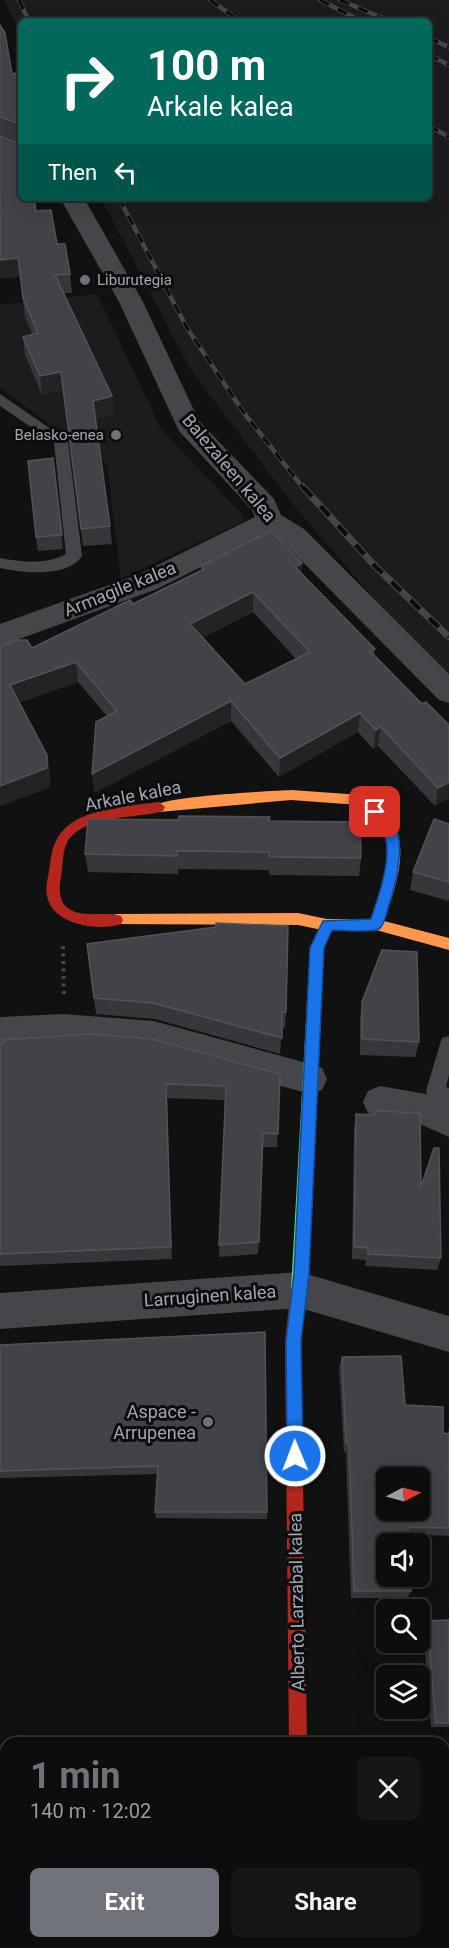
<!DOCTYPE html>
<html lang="en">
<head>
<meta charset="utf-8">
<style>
	:root { --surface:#0d0d0e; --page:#161617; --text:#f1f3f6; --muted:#9a9c9e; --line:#2d2d2e; --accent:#6f727b }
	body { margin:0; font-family:Roboto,sans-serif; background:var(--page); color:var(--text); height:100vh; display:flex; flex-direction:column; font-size:22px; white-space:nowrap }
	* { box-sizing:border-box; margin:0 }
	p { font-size:20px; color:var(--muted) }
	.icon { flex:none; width:33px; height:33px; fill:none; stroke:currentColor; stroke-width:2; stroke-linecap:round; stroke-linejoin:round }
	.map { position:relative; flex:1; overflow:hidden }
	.sheet { position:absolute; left:0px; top:1737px; width:450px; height:212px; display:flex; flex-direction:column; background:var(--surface); border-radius:18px 18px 0 0; box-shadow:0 6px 24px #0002,0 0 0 2px var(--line) }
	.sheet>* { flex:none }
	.top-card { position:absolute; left:18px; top:18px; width:414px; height:183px; border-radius:9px; box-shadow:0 6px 24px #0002,0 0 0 2px var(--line); background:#00695c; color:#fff; overflow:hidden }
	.needle { width:39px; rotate:84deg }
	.buttons { position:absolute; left:376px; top:1467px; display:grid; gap:12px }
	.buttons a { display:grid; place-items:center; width:54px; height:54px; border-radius:9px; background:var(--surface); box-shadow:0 6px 24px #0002,0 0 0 2px var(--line); font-size:30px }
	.pin { position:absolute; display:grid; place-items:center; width:51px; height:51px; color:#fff; margin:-26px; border-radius:12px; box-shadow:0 3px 9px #0006 }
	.me { position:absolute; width:66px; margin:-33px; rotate:359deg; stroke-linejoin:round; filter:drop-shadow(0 0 4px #0008) }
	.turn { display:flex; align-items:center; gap:21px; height:126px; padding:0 30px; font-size:27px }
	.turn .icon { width:78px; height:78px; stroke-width:2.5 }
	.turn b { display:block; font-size:42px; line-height:51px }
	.then { display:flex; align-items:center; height:57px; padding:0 30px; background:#0003; gap:12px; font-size:22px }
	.round { display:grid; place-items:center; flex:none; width:63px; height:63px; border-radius:9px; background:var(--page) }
	.overview { display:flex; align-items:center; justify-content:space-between; height:102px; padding:0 30px }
	h1 { font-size:36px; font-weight:700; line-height:45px; color:var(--accent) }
	.action { display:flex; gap:12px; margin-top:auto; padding:12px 30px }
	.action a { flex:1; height:69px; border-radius:9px; background:var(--accent); color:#fff; font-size:24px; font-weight:700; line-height:69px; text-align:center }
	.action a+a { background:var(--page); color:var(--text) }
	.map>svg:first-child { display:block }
	.built { fill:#1c1c1e }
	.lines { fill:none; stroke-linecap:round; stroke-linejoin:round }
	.path { stroke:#47484c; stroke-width:4; stroke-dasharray:3 4.5; stroke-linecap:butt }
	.lane { fill:#45464a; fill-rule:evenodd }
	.street { fill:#45464a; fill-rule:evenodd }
	.fast { fill:#63d668; fill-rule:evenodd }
	.slow { fill:#ff974d; fill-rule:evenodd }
	.jam { fill:#b3261e; fill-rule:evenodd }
	.rail-far1-casing { stroke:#45464a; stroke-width:4.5 }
	.rail-casing { stroke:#45464a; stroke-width:7 }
	.rail-far1 { stroke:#0c0c0d; stroke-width:3; stroke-dasharray:10; stroke-linecap:butt }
	.rail { stroke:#0c0c0d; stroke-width:4.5; stroke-dasharray:13; stroke-linecap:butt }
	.wall { fill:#36373b; fill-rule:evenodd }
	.shaded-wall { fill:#222325 }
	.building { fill:#424348; stroke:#505359; stroke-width:1.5; fill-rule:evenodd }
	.route { fill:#1a73e8; stroke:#114b97; stroke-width:1.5 }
	.poi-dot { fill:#6f727b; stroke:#0c0c0d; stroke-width:2 }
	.labels { text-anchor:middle; stroke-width:6; stroke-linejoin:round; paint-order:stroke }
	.far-poi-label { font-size:15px; fill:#a1a6b4; stroke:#0c0c0d; text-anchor:start }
	.street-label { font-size:18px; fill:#a1a6b4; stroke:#0c0c0d }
	.poi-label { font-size:18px; fill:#a1a6b4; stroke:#0c0c0d; text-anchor:end }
</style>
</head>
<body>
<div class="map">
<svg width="449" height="1948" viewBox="0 0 449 1948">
	<rect width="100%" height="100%" fill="#111112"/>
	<!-- built -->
	<g class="built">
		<path d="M 4,0 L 449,0 L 449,674 L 411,641 L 299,512 L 190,369 L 101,198 L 429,198 L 429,21 L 21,21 L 21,34 Z"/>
		<path d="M 97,294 L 161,429 L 243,515 L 244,521 L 121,579 L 107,465 L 0,388 L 0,305 Z"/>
		<path d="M 444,1823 L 449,1823 L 449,1948 L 317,1948 L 317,1942 L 444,1942 Z"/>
		<path d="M 0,1847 L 6,1847 L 6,1942 L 213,1943 L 212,1948 L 0,1948 Z"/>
	</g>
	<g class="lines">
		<!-- path -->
		<path class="path" d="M 63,946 L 64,995"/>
		<!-- lane -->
		<g class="lane">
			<path d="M 0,394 L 68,441 L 82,556 C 68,578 22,573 0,568 L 0,558 C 22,562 45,565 66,554 L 54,443 L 0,406 Z"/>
			<path d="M 449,1036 L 449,1075 L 446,1087 L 449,1088 L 449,1105 L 428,1097 L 426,1091 L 440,1044 L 442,1038 Z"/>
		</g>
		<!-- street -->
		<g class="street">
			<path d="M 60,198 L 84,198 L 143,302 L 199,421 L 274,499 L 281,515 L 304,529 L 449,674 L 449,703 L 439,700 L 284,543 L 269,533 L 157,589 L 0,646 L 0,624 L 137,575 L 255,517 L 252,510 L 179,431 L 119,302 Z"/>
			<path d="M 63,1014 L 154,1021 L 310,1064 L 322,1068 L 327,1079 L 322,1090 L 310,1094 L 154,1051 L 63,1044 L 0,1047 L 0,1017 Z"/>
			<path d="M 380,1086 L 426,1094 L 449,1104 L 449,1137 L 422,1125 L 380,1118 L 368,1113 L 363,1102 L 368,1091 Z"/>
			<path d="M 300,1272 L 449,1316 L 449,1352 L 300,1308 L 0,1329 L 0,1293 Z"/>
			<rect x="0" y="1757" width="6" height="44"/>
			<rect x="444" y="1757" width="5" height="44"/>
			<path d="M 253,1942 L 299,1942 L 298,1948 L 252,1948 Z"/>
		</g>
		<!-- fast -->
		<path class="fast" d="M 327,919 L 332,921 L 334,925 L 324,948 L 307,1289 L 304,1294 L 299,1296 L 294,1294 L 291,1289 L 310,948 L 322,921 Z"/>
		<!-- slow -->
		<path class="slow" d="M 291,790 L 362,795 L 366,796 C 375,804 389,813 394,823 C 409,855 394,890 384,921 L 449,938 L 449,950 L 376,930 L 327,931 L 298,925 L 111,924 L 109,920 L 111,916 L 116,914 L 298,913 L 327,919 L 371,919 L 384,879 L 388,851 L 382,826 L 359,805 L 291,800 L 159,812 L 153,807 C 160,796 271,791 291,790 Z"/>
		<!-- jam -->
		<g class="jam">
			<path d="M 159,802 L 165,807 L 163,811 C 138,819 79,814 66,845 C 62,855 63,867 61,877 C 59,890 58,903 71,910 C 86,918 105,911 121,916 L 123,920 L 121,924 C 97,932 52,924 47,896 C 45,886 49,874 50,864 C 52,847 56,835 70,824 C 95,807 130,806 159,802 Z"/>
			<path d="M 299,1282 L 304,1284 L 307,1289 L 301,1341 L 307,1743 L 289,1743 L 285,1341 L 291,1289 L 294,1284 Z"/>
		</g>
		<defs>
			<g id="rail-far1">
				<path d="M 19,0 L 29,21"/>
				<path d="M 210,0 L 240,21"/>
				<path d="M 320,0 L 361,21"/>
				<path d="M 340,0 L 389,21"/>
				<path d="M 429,38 L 449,47"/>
				<path d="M 429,55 L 449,65"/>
				<path d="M 429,126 L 449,137"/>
				<path d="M 119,198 L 187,328 L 244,413 L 304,489"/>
			</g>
			<path id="rail" d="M 303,487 L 375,566 L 449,637"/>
		</defs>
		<!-- rail-far1 casing -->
		<use href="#rail-far1" class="rail-far1-casing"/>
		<!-- rail casing -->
		<use href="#rail" class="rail-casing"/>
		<!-- rail-far1 -->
		<use href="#rail-far1" class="rail-far1"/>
		<!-- rail -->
		<use href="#rail" class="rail"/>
	</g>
	<!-- wall -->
	<g class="wall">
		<path d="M 0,25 L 12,74 L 21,72 L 21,198 L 36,211 L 57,244 L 70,274 L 72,293 L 64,293 L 112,396 L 113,415 L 96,419 L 110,526 L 112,544 L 83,546 L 63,390 L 42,395 L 25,355 L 23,337 L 33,335 L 25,317 L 20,277 L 20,142 L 0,135 Z"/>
		<path d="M 53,458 L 63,549 L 38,551 L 36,537 Z"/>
		<path d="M 201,566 L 302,574 L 375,649 L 374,655 L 449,798 L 435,806 L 378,746 L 373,749 L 358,732 L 279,777 L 231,721 L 94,793 L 107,716 L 78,682 L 19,702 L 47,755 L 50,774 L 50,787 L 0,806 L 0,646 L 32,648 L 133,604 L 201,571 ZM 253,612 L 296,659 L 245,684 L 203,637 Z"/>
		<path d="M 269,821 L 361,858 L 359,876 L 269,875 L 269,870 L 178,869 L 178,874 L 88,872 L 85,854 Z"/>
		<path d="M 449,824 L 449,901 L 410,890 L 413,872 Z"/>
		<path d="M 87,944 L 286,1012 L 285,1028 L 282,1028 L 280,1054 L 155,1019 L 96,1014 Z"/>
		<path d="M 362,1002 L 419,1042 L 415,1057 L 360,1055 L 360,1018 Z"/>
		<path d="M 0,1043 L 280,1074 L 277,1147 L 263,1147 L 258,1254 L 219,1257 L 225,1100 L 167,1098 L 172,1259 L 0,1266 Z"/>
		<path d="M 356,1114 L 421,1187 L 441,1258 L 437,1270 L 365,1266 L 366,1260 L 352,1259 L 354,1128 Z"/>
		<path d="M 0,1345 L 267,1512 L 267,1519 L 156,1518 L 155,1512 L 158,1474 L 0,1478 Z"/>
		<path d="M 342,1357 L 405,1405 L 443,1433 L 448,1433 L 449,1428 L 449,1536 L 408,1534 L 411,1591 L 407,1598 L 351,1598 L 346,1452 L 344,1452 L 339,1367 Z"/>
		<path d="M 449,1620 L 449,1727 L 431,1727 L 423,1627 L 427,1621 Z"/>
	</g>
	<!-- shaded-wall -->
	<g class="shaded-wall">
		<path d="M 18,258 L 20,277 L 0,279 L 0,260 Z"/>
		<path d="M 61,372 L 63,390 L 42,395 L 40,376 Z"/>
		<path d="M 112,396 L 113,415 L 95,419 L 93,401 Z"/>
		<path d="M 302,563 L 301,584 L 295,567 Z"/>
		<path d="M 253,592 L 253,612 L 191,644 L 190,624 Z"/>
		<path d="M 76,662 L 78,682 L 13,705 L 10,685 Z"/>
		<path d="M 231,701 L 231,721 L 94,793 L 92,774 Z"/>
		<path d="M 360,713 L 358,732 L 279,777 L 280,758 Z"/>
		<path d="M 381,727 L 378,746 L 373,749 L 376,730 Z"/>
		<path d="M 47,755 L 50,774 L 50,787 L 0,806 L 0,786 Z"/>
		<path d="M 449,782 L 449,798 L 435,806 L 438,788 Z"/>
		<path d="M 166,1084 L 167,1098 L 172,1259 L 171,1247 Z"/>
	</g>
	<!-- building -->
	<g class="building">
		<path d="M 0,25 L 5,33 L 12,74 L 21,72 L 21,198 L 34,198 L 36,211 L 51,210 L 57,244 L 65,244 L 70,274 L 55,275 L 112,396 L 93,401 L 110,526 L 81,529 L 61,372 L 40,376 L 23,337 L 38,333 L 23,298 L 18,258 L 0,260 L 0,136 L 20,143 L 21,124 L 0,117 Z"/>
		<path d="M 53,458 L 62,535 L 36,537 L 28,461 Z"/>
		<path d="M 271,531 L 302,563 L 295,567 L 375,649 L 370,651 L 422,704 L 426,702 L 449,725 L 449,782 L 438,788 L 381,727 L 376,730 L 360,713 L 280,758 L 231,701 L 92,774 L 96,722 L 117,711 L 76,662 L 10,685 L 47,755 L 47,768 L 0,786 L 0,646 L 17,640 L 27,640 L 32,648 L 130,600 L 133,604 L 204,569 L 201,566 ZM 253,592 L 310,652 L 245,684 L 190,624 Z"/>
		<path d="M 179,816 L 270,817 L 269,821 L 360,822 L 361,858 L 269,857 L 269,852 L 177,851 L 177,856 L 85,854 L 88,819 L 178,820 Z"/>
		<path d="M 434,819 L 449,824 L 449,882 L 413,872 Z"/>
		<path d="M 216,923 L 288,926 L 286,1012 L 282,1012 L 282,1038 L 153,1003 L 94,998 L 87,944 L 216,927 Z"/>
		<path d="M 382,950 L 417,952 L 419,1042 L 362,1039 L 362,1002 Z"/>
		<path d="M 90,1034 L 152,1039 L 280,1074 L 278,1134 L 263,1133 L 259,1242 L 219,1245 L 226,1086 L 166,1084 L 171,1247 L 0,1254 L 0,1043 L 3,1043 L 3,1040 Z"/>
		<path d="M 375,1111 L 420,1113 L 421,1187 L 434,1148 L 439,1148 L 441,1258 L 368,1254 L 368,1248 L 354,1247 L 356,1114 L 374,1115 Z"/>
		<path d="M 265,1332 L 267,1512 L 155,1512 L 158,1466 L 0,1471 L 0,1345 Z"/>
		<path d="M 401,1356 L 405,1405 L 443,1407 L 443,1433 L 449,1434 L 449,1528 L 408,1527 L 408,1544 L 387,1544 L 387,1576 L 410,1576 L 411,1591 L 354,1591 L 349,1443 L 346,1443 L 342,1357 ZM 387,1478 L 420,1478 L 420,1510 L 387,1510 Z"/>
		<path d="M 449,1620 L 449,1723 L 436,1723 L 427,1621 Z"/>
		<path d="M 26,1942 L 212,1942 L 211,1948 L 25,1948 Z"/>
	</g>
	<!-- route -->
	<path class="route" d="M 375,807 C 414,820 397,881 388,908 C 386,915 384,926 379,929 C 370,933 342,930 332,930 L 324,948 L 309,1274 L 301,1341 L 303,1456 L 301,1462 L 295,1464 L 290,1462 L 287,1456 L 286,1341 L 294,1274 L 310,948 L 323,921 L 371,919 C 379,895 396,850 381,826 C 378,821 372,818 369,812 Z"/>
	<!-- markers -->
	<g class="poi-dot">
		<circle cx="85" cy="280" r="6"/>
		<circle cx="116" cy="435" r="6"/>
		<circle cx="208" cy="1422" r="6"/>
	</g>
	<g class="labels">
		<!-- far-poi labels -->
		<g class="far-poi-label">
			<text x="97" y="285">Liburutegia</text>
			<text x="104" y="440" text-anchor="end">Belasko-enea</text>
		</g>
		<!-- street labels -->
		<g class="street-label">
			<text transform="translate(229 468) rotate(50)" y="6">Balezaleen kalea</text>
			<text transform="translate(120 589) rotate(-22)" y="6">Armagile kalea</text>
			<text transform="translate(133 796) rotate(-11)" y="6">Arkale kalea</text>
			<text transform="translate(210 1296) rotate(-4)" y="6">Larruginen kalea</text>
			<text transform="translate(297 1602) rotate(-91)" y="6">Alberto Larzabal kalea</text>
		</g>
		<!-- poi labels -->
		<g class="poi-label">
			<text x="196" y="1418">Aspace -<tspan x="196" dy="21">Arrupenea</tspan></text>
		</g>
	</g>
</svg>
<div class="buttons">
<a><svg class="needle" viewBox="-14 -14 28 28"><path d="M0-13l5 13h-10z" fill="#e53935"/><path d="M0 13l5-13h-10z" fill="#9a9c9e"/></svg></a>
<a><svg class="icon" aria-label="sound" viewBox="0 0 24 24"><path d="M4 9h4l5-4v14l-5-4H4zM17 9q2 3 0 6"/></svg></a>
<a><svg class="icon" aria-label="search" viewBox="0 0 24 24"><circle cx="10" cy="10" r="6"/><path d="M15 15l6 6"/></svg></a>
<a><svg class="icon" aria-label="layers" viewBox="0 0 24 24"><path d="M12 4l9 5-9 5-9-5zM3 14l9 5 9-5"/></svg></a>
</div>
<div class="pin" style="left:375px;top:812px;background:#d93025"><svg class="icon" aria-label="arrive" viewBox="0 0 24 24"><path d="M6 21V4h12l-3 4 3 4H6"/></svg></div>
<svg class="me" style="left:295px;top:1456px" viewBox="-20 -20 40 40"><circle r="17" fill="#1a73e8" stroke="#fff" stroke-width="3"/><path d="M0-11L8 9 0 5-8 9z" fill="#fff"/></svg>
<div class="top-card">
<div class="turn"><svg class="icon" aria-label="right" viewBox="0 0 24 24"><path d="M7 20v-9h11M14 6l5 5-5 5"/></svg><div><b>100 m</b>Arkale kalea</div></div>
<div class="then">Then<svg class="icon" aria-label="left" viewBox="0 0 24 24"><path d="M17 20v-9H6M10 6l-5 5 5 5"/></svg></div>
</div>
<section class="sheet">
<div class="overview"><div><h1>1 min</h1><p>140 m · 12:02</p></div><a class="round"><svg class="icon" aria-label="close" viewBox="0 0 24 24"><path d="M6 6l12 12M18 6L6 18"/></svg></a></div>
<div class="action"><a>Exit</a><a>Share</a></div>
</section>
</div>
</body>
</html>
